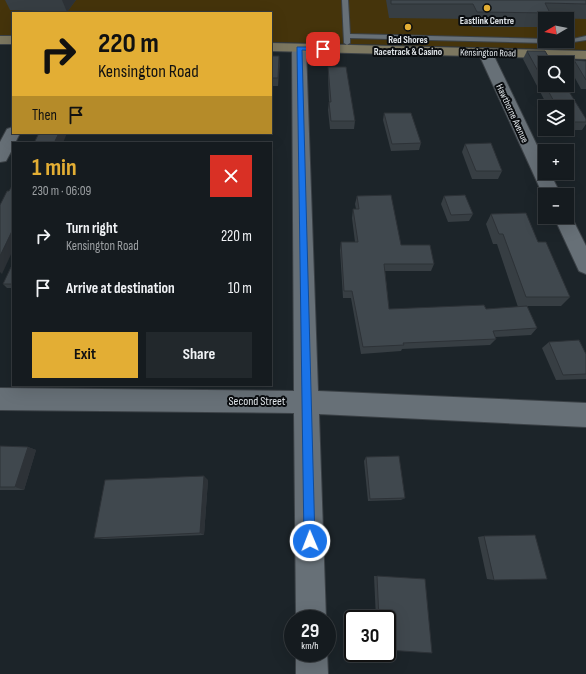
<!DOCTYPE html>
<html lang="en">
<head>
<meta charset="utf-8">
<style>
	:root { --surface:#151b1f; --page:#22282c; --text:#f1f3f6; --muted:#9da1a4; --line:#34393d; --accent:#e3ae34 }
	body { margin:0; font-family:"Sofia Sans Condensed",sans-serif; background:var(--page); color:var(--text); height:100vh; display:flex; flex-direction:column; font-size:15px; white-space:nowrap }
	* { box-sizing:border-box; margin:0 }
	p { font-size:13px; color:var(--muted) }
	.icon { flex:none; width:22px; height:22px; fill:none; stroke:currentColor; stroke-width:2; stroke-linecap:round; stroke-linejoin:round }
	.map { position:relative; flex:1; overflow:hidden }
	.details { position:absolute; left:12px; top:142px; width:260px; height:244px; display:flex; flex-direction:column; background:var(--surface); border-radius:0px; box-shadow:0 4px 16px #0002,0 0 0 1px var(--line) }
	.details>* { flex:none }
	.guide { position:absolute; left:12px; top:12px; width:260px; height:122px; border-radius:0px; box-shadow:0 4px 16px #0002,0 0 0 1px var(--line); background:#e3ae34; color:#111; overflow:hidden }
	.needle { width:26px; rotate:260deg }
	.fabs { position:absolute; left:538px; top:12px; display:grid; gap:8px }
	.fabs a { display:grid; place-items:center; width:36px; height:36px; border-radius:0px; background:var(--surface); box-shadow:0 4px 16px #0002,0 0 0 1px var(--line); font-size:20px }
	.speed { position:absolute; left:284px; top:610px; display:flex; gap:8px; font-size:20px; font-weight:700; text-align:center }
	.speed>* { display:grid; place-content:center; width:52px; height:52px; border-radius:50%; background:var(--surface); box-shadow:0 4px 16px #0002,0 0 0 1px var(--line); line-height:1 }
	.speed small { font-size:10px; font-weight:400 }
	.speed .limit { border:2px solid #111; border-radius:6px; background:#fff; color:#111 }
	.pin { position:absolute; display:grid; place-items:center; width:34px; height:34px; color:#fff; margin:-17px; border-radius:8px; box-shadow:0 2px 6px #0006 }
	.me { position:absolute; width:44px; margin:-22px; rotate:359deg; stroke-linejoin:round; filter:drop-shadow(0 0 3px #0008) }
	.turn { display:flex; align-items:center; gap:14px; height:84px; padding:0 20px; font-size:18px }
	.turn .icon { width:52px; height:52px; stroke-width:2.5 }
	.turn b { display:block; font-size:28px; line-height:34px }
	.then { display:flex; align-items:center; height:38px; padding:0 20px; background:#0003; gap:8px; font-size:15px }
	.round { display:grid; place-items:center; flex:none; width:42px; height:42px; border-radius:0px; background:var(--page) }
	.head { display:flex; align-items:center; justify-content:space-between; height:68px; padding:0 20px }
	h1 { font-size:24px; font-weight:700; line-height:30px; color:var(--accent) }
	.button { display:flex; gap:8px; margin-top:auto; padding:8px 20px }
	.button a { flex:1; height:46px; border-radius:0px; background:var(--accent); color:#111; font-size:16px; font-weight:700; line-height:46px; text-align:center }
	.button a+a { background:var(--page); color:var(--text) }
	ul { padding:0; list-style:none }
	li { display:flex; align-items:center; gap:12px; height:52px; padding:0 20px }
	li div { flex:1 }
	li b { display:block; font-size:15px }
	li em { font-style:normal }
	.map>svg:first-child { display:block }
	.green { fill:#45340b; fill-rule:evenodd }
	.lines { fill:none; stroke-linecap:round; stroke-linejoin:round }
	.lane-casing { stroke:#3b4146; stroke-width:2 }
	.street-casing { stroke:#3b4146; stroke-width:2 }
	.secondary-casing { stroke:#3b4146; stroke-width:2 }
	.lane { fill:#677077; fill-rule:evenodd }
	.street { fill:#677077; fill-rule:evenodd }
	.secondary { fill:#7c7760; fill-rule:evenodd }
	.wall { fill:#373e43 }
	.shaded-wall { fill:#2d3237 }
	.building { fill:#40484e; stroke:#2d3237 }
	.route { fill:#1a73e8; stroke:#114b97 }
	.poi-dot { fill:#e3ae34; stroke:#090c0f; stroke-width:1.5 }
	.labels { text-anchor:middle; stroke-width:4; stroke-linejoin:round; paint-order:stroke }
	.far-poi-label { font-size:10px; font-weight:bold; fill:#e1e6ea; stroke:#090c0f }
	.far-street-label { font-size:10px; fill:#e1e6ea; stroke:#090c0f }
	.street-label { font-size:12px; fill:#e1e6ea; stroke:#090c0f }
</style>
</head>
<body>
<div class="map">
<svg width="586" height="674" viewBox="0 0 586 674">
	<rect width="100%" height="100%" fill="#1c2429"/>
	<!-- green -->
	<path class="green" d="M 0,0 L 586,0 L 586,50 L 271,42 L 271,13 L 13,13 L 13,36 L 0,36 ZM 545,19 L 567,19 L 567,41 L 545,41 Z"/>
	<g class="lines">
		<defs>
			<g id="lane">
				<path d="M 342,0 L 348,0 L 350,34 L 545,39 L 545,41 L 548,41 L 545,43 L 350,38 L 350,43 L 347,45 L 344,43 Z"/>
				<path d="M 586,36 L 586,40 L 567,43 L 564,41 Z"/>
			</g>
			<g id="street">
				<path d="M 299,44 L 304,45 L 306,48 L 318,391 L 586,403 L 586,427 L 319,414 L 326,619 L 296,619 L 294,413 L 0,410 L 0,388 L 294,391 L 292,48 L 294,45 Z"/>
				<path d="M 485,48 L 490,49 L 492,52 L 545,162 L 545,173 L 550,173 L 561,195 L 545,195 L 545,198 L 543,195 L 478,52 L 480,49 Z"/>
				<path d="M 13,127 L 13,133 L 20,133 L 15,143 L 13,143 L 13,148 L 6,161 L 0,162 L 0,142 L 7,129 Z"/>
				<path d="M 567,212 L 569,212 L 586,246 L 586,274 L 579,271 L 554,217 L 567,217 Z"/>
				<path d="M 327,651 L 328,674 L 296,674 L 296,653 L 327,653 Z"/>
			</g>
			<g id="secondary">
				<rect x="0" y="36" width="13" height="8"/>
				<path d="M 271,43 L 586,51 L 586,59 L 271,51 Z"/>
			</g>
		</defs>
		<!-- lane casing -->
		<use href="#lane" class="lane-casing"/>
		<!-- street casing -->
		<use href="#street" class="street-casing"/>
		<!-- secondary casing -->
		<use href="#secondary" class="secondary-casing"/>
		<!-- lane -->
		<use href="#lane" class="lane"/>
		<!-- street -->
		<use href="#street" class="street"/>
		<!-- secondary -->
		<use href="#secondary" class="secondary"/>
	</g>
	<!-- wall -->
	<g class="wall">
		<path d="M 5,0 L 76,0 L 67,12 L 10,10 Z"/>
		<path d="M 386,0 L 586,0 L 586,19 L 548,18 L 547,19 L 545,19 L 545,24 L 543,27 L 472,27 L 469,19 L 389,18 Z"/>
		<path d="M 527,51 L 586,119 L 586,124 L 582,130 L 560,130 L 560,129 L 567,129 L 567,107 L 548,107 L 523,59 Z"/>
		<path d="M 271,56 L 279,56 L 278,86 L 271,86 Z"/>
		<path d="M 574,60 L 586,61 L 586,89 L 581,89 L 570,69 Z"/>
		<path d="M 328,67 L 355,121 L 354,129 L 330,129 L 328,110 L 329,102 L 328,75 Z"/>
		<path d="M 384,113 L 421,143 L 419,150 L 391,151 L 383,120 Z"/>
		<path d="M 465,144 L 502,171 L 498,179 L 472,179 L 462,152 Z"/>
		<path d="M 357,196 L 401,245 L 434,264 L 431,271 L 385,271 L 389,309 L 486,309 L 518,307 L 497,244 L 493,244 L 486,224 L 491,214 L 538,242 L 570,297 L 561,306 L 527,306 L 537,328 L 531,335 L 495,337 L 496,339 L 490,345 L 402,349 L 401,351 L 361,354 L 351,298 L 343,298 L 340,250 L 341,242 L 355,242 L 352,218 L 353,209 L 356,209 L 355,204 Z"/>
		<path d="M 444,196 L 473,214 L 469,221 L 448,222 L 441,204 Z"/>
		<path d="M 13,267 L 13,288 L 7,288 L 3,284 Z"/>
		<path d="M 549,342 L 586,354 L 586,379 L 556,380 L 542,348 Z"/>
		<path d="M 0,446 L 28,447 L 36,450 L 24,490 L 0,490 Z"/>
		<path d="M 366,457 L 405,498 L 401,500 L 368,501 L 364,461 Z"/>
		<path d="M 208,480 L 204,535 L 104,539 L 94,538 Z"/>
		<path d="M 484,536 L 494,580 L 487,579 L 478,537 Z"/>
		<path d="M 374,576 L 425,579 L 387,619 L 376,619 Z"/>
	</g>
	<!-- shaded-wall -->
	<g class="shaded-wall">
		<path d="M 62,0 L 76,0 L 67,12 Z"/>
		<path d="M 279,56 L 280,65 L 278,86 L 278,78 Z"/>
		<path d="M 59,133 L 67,133 L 63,143 L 54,143 Z"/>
		<path d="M 13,229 L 13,250 L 2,274 L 0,272 L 0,256 Z"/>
		<path d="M 28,447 L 36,450 L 24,490 L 15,487 Z"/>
		<path d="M 204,476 L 208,480 L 204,535 L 200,533 Z"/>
	</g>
	<!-- building -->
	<g class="building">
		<path d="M 391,0 L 586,0 L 586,4 L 545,3 L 550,13 L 477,12 L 473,4 L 391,4 Z"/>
		<path d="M 527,51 L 545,51 L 552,63 L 545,63 L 545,84 Z"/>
		<path d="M 271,56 L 279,56 L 278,78 L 271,78 Z"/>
		<path d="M 574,60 L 586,61 L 586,80 Z"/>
		<path d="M 328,67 L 346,67 L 355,121 L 331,121 L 329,102 L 331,102 Z"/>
		<path d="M 545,85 L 565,85 L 586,119 L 586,122 L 567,122 L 567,107 L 557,107 Z"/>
		<path d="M 384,113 L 411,113 L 421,143 L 392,144 Z"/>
		<path d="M 39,133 L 59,133 L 54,143 L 34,143 Z"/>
		<path d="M 491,143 L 502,171 L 476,171 L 465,144 Z"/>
		<path d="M 13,184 L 13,229 L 0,256 L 0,205 L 7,191 L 9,191 Z"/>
		<path d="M 391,195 L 401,245 L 430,245 L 434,264 L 384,264 L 389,309 L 484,305 L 486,309 L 527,306 L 537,328 L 493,331 L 496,339 L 403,343 L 404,345 L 363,347 L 352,291 L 344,291 L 341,242 L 358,242 L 353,209 L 359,209 L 357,196 Z"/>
		<path d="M 465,195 L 473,214 L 451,215 L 444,196 Z"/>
		<path d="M 526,213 L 538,242 L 546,242 L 570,297 L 526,297 L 503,234 L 499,234 L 491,214 Z"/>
		<path d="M 11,267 L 13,267 L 13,284 L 3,284 Z"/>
		<path d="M 579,340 L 586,354 L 586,374 L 563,375 L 549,342 Z"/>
		<path d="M 0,446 L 28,447 L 15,487 L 0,487 Z"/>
		<path d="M 399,456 L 405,498 L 370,499 L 366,457 Z"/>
		<path d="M 204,476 L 200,533 L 94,538 L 105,480 Z"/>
		<path d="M 535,535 L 547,579 L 494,580 L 484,536 Z"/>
		<path d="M 377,576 L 425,579 L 432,653 L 387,650 L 387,619 L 379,619 Z"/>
	</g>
	<!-- route -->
	<path class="route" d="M 297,47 L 323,47 L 326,49 L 323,51 L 302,50 L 315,541 L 314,546 L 310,547 L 305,546 L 304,541 Z"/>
	<!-- markers -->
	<g class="poi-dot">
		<circle cx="487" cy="8" r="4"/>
		<circle cx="408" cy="27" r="4"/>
	</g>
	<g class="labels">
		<!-- far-poi labels -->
		<g class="far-poi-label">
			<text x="487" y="24">Eastlink Centre</text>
			<text x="408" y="43">Red Shores<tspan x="408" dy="12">Racetrack &amp; Casino</tspan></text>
		</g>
		<!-- far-street labels -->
		<g class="far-street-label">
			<text transform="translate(488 52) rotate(1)" y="4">Kensington Road</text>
			<text transform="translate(513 113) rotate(65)" y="4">Hawthorne Avenue</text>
		</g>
		<!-- street labels -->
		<g class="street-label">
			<text x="257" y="405">Second Street</text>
		</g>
	</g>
</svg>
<div class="fabs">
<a><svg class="needle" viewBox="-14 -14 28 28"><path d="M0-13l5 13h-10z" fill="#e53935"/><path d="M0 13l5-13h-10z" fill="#9da1a4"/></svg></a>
<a><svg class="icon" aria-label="search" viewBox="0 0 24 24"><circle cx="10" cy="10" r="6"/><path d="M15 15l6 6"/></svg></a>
<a><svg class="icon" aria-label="layers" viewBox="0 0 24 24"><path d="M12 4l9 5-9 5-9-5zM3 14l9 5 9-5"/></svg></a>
<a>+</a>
<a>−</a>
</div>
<div class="speed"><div>29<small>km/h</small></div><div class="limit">30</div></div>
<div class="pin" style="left:323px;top:49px;background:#d93025"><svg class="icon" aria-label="arrive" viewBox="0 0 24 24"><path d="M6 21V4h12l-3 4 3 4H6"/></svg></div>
<svg class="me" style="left:310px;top:541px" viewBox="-20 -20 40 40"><circle r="17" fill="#1a73e8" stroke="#fff" stroke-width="3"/><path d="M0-11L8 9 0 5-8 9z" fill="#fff"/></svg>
<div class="guide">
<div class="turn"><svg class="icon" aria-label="right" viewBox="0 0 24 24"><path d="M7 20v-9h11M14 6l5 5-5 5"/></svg><div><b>220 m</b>Kensington Road</div></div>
<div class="then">Then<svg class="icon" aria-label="arrive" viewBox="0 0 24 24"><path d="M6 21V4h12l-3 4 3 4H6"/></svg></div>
</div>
<section class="details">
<div class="head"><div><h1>1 min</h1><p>230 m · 06:09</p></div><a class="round" style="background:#d93025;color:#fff"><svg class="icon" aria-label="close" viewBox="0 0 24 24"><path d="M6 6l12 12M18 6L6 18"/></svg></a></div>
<ul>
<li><svg class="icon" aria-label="right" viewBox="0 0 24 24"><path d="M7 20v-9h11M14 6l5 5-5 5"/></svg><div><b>Turn right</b><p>Kensington Road</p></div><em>220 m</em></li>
<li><svg class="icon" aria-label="arrive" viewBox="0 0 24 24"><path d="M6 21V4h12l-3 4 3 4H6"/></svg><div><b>Arrive at destination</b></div><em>10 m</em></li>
</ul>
<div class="button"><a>Exit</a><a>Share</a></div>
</section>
</div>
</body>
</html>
